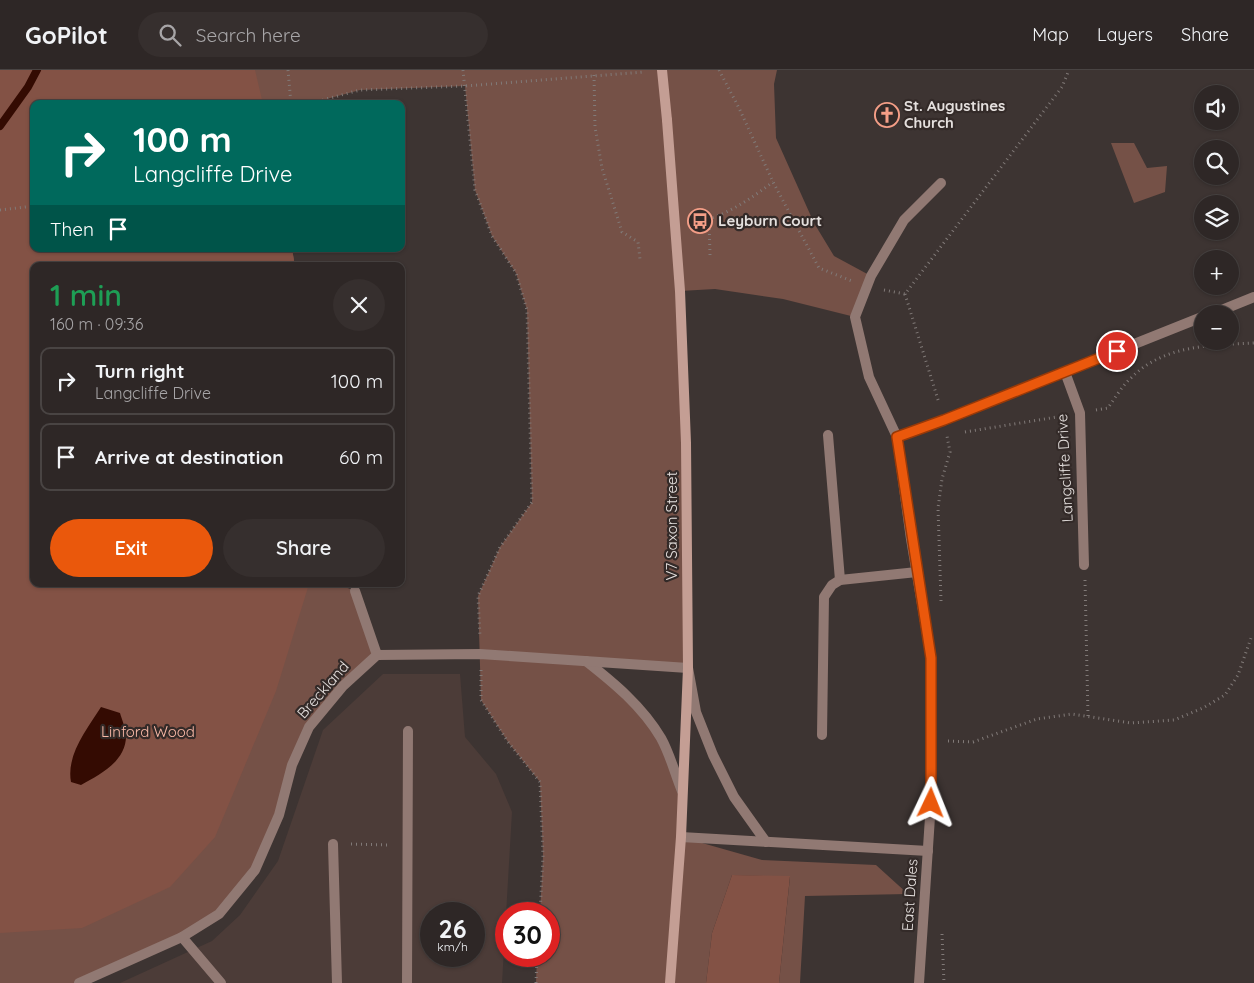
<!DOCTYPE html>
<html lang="en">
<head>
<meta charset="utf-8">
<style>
	:root { --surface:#2e2726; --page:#362f2e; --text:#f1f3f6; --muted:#a7a5a7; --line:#494443; --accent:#ea580c }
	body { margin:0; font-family:Quicksand,sans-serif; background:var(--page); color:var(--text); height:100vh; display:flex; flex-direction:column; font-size:19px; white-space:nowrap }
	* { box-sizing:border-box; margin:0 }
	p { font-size:16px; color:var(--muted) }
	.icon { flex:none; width:28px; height:28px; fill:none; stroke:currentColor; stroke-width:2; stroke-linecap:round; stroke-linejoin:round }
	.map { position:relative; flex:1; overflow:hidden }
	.panel { position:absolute; left:30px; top:192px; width:375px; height:325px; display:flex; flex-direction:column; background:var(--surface); border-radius:10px; box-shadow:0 1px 4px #0004,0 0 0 1px var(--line) }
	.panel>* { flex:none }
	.hud { position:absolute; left:30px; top:30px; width:375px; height:152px; border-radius:10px; box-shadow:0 1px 4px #0004,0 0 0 1px var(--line); background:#00695c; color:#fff; overflow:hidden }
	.fabs { position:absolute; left:1194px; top:15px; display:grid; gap:10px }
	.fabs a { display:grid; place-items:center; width:45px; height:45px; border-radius:50%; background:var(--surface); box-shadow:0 1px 4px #0004,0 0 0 1px var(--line); font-size:25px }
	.speed { position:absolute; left:420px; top:832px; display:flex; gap:10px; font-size:25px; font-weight:700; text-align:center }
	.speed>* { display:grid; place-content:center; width:65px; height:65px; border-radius:50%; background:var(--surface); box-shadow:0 1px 4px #0004,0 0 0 1px var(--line); line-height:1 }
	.speed small { font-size:12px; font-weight:400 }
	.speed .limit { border:8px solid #d22; background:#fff; color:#111 }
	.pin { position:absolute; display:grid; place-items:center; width:42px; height:42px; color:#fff; margin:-21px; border:2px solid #fff; border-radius:50%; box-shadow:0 1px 5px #0007 }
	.me { position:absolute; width:55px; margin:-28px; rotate:2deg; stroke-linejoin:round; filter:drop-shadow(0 0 4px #0008) }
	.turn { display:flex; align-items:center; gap:18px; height:105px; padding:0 20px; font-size:22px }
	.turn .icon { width:65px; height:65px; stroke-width:2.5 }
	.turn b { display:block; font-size:35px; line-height:42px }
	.then { display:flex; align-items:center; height:48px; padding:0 20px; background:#0003; gap:10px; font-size:19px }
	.round { display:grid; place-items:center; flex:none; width:52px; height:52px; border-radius:26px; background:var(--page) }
	.head { display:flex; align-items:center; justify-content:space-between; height:85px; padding:0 20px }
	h1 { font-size:30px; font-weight:600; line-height:38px; color:#1e9e55 }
	.cta { display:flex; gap:10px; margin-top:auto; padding:10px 20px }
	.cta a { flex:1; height:58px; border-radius:30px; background:var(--accent); color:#fff; font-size:20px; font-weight:600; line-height:58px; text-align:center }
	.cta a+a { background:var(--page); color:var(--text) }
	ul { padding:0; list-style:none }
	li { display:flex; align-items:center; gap:15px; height:68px; margin:0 10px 8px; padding:0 10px; border:2px solid var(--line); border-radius:10px }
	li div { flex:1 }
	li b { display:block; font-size:19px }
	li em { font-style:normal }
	header { display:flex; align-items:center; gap:30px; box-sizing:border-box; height:70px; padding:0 25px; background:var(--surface); border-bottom:1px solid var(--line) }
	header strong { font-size:24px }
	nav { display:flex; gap:28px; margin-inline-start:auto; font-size:18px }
	.search { width:350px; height:45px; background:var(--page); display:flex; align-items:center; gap:12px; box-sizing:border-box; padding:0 18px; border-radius:28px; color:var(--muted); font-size:19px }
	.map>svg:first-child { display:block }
	.built { fill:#4c3c38; fill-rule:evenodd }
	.green { fill:#755147 }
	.forest { fill:#835245 }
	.water { fill:#340b02 }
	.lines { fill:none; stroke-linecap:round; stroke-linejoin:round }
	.stream { stroke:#340b02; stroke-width:8 }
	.path { stroke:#817a78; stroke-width:3; stroke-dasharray:1 4; stroke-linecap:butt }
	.lane { stroke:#917973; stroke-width:10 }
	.street { stroke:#917973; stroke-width:10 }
	.secondary { stroke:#c49e94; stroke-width:10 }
	.secondary-bridge { stroke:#c49e94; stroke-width:10 }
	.route-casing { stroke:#983908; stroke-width:12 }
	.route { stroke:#ea580c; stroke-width:9 }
	.labels { text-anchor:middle; stroke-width:4.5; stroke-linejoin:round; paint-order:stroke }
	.poi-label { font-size:15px; font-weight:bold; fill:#e5e0de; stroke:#332a28; text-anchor:start }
	.street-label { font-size:15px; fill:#e5e0de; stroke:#332a28 }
	.park-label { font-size:15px; fill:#fab9a7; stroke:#332a28 }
</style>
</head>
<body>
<header>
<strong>GoPilot</strong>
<div class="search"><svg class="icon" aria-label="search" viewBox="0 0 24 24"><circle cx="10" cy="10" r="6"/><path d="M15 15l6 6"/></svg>Search here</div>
<nav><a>Map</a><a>Layers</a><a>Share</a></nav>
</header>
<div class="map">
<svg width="1254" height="913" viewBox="0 0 1254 913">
	<rect width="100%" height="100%" fill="#3d3432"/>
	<!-- built -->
	<path class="built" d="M 383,604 L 460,604 L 465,667 L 496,704 L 512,742 L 502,913 L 120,913 L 212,871 L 240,845 L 278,791 L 323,660 ZM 431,844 L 474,844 L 474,886 L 431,886 Z"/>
	<!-- green -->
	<g class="green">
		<path d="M 0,0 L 777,0 L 774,14 L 776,68 L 814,153 L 834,186 L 871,206 L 855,247 L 783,229 L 715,219 L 680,221 L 688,598 L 587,591 L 618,617 L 661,668 L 682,721 L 681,767 L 762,790 L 876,795 L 908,824 L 805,826 L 800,913 L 779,913 L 790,807 L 732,805 L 712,863 L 706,913 L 536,913 L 537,886 L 549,886 L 549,844 L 540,844 L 543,786 L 540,712 L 508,672 L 481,630 L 478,526 L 500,477 L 532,432 L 527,240 L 516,203 L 492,166 L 475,120 L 465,16 L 360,20 L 308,34 L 34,34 L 34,179 L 292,179 L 295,196 L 34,196 L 34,514 L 338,514 L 355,521 L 377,585 L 309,657 L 255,800 L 219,844 L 80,913 L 0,913 Z"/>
		<path d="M 1111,73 L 1134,73 L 1147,98 L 1167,96 L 1165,122 L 1134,133 Z"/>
	</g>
	<!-- forest -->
	<g class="forest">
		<path d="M 0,0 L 255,0 L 263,34 L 34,34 L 34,179 L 292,179 L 295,196 L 34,196 L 34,514 L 309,514 L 276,621 L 215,767 L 170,817 L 82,858 L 0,863 Z"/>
		<path d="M 732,805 L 790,806 L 779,913 L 706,913 L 712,863 Z"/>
	</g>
	<!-- water -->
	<path class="water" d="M 101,637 L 120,643 C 122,650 126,659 126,666 C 126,691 101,704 81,715 L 71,712 C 66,685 87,659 101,637 Z"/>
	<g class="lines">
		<!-- stream -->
		<path class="stream" d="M 0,56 L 28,17 L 37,0"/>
		<!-- path -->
		<g class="path">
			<path d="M 288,0 L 291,34"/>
			<path d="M 463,0 L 475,120 L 492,166 L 516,203 L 527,240 L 532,432 L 500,477 L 478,526 L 480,567"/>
			<path d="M 719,0 L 739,38 L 773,112 L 819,198 L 852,211"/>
			<path d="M 594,5 L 595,57 L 602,98 L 622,162 L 638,172 L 640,189"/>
			<path d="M 308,34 L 360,20 L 465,16 L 644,2"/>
			<path d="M 0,140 L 34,136"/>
			<path d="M 710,185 L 709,149 C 733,141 753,127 773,112"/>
			<path d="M 884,220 L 905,224 L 1062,17 L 1069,0"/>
			<path d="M 905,224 L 939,333"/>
			<path d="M 1096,340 L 1108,338 C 1115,328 1122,316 1131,308 C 1163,275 1211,275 1254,273"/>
			<path d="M 965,362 L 1063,346"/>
			<path d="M 1085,510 L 1088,646"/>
			<path d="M 941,531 L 938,438 L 942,409 L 950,382 L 947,366"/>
			<path d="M 481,600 L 481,630 L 508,672 L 540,712 L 543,786 L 540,844"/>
			<path d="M 948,671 L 973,672 L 1037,649 L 1072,644 L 1131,653 L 1174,650 L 1203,638 L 1225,625 L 1238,605 L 1251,568 L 1254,567"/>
			<path d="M 351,774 L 390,775"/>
			<path d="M 942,864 L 944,913"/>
			<path d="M 536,913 L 537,886"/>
		</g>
		<!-- lane -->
		<g class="lane">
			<path d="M 828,365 L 840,510"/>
			<path d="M 355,521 L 377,585"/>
			<path d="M 822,665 L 824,527 L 832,515 L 840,510 L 917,502"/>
			<path d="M 333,774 L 337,913"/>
			<path d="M 182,867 L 221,913"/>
			<path d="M 407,913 L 408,661"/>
		</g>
		<!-- street -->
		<g class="street">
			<path d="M 1212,244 L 1254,227"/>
			<path d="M 1065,302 L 1080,343 L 1084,495"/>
			<path d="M 897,367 L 944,350 L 1202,247"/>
			<path d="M 586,591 C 614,613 642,636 661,668 C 670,684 675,704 682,721"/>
			<path d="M 681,767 L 928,781"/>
			<path d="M 79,913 L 182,867 L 219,844 L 255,800 L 279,745 L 292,695 L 309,657 L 343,616 L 377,585 L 480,584 L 688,598 L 696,642 L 713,685 L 734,727 L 766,772"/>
			<path d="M 919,913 L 932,717 L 931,588 L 911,469 L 897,367 L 869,307 L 855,247 L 871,206 L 904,150 L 941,113"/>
		</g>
		<!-- secondary -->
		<path class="secondary" d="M 667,50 L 680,221 L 686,373 L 688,598 L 681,767 L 670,913"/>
		<!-- secondary-bridge -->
		<path class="secondary-bridge" d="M 662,0 L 667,50"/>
	</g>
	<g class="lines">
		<defs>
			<path id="route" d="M 931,733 L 931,588 L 897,367 L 944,350 L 1117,281"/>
		</defs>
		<!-- route casing -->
		<use href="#route" class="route-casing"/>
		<!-- route -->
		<use href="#route" class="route"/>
	</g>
	<!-- icons -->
	<defs>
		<symbol id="church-ring" viewBox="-11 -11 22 22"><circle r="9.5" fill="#332a28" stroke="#f49e87" stroke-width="1.5"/><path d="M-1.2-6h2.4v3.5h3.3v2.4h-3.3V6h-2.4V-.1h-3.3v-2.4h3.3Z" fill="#f49e87"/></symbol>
		<symbol id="bus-ring" viewBox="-11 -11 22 22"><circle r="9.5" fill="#332a28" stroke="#f49e87" stroke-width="1.5"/><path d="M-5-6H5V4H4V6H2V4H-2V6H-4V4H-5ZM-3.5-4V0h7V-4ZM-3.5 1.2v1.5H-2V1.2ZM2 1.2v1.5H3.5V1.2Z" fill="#f49e87"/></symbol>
	</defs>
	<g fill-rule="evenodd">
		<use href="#church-ring" x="873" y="31" width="28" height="28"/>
		<use href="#bus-ring" x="686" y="137" width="28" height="28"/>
	</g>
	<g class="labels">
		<!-- poi labels -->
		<g class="poi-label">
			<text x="904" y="41">St. Augustines<tspan x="904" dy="17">Church</tspan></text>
			<text x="718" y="156">Leyburn Court</text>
		</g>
		<!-- street labels -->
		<g class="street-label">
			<text transform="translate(1065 398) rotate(-93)" y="5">Langcliffe Drive</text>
			<text transform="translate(672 456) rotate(-90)" y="5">V7 Saxon Street</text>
			<text transform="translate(323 620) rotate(-49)" y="5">Breckland</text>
			<text transform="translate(910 825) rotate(-86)" y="5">East Dales</text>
		</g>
		<!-- park labels -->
		<g class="park-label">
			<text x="148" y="667">Linford Wood</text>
		</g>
	</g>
</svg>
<div class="fabs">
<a><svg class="icon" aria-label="sound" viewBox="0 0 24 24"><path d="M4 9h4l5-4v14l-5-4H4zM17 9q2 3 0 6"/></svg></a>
<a><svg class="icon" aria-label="search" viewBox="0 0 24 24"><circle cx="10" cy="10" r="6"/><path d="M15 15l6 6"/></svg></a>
<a><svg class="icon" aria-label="layers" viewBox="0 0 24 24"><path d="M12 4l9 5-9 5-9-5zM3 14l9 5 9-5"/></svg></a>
<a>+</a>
<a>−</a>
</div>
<div class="speed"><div>26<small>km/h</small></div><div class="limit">30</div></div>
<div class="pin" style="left:1117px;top:281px;background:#d93025"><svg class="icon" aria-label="arrive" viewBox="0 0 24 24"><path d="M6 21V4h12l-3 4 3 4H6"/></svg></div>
<svg class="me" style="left:931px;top:733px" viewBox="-20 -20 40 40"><path d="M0-17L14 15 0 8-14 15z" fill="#ea580c" stroke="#fff" stroke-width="4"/></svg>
<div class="hud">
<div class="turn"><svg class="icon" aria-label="right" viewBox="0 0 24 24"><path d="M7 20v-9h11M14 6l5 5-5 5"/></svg><div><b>100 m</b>Langcliffe Drive</div></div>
<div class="then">Then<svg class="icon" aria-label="arrive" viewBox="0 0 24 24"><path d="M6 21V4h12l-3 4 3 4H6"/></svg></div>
</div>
<section class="panel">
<div class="head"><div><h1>1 min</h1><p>160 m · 09:36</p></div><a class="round"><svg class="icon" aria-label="close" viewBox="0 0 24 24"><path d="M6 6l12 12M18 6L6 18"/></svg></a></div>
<ul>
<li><svg class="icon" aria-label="right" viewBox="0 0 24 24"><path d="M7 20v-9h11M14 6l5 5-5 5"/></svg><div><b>Turn right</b><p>Langcliffe Drive</p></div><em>100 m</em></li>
<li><svg class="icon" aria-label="arrive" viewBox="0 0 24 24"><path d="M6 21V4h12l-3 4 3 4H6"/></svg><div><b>Arrive at destination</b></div><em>60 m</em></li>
</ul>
<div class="cta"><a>Exit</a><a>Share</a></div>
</section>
</div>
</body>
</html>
